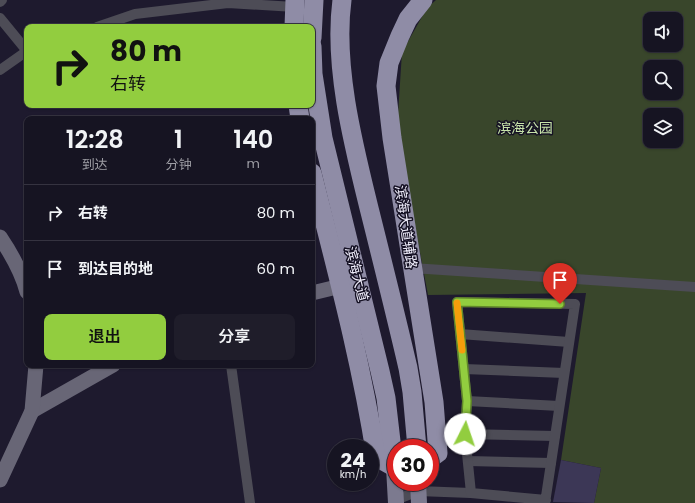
<!DOCTYPE html>
<html lang="zh">
<head>
<meta charset="utf-8">
<style>
	:root { --surface:#161422; --page:#1f1d2a; --text:#f1f3f6; --muted:#9e9ea5; --line:#353340; --accent:#92cd3f }
	body { margin:0; font-family:Poppins,"Noto Sans SC",sans-serif; background:var(--page); color:var(--text); height:100vh; display:flex; flex-direction:column; font-size:15px; white-space:nowrap }
	* { box-sizing:border-box; margin:0 }
	p { font-size:13px; color:var(--muted) }
	.icon { flex:none; width:22px; height:22px; fill:none; stroke:currentColor; stroke-width:2; stroke-linecap:round; stroke-linejoin:round }
	.map { position:relative; flex:1; overflow:hidden }
	.panel { position:absolute; left:24px; top:116px; width:291px; height:252px; display:flex; flex-direction:column; background:var(--surface); border-radius:8px; box-shadow:0 1px 3px #0004,0 0 0 1px var(--line) }
	.panel>* { flex:none }
	.hud { position:absolute; left:24px; top:24px; width:291px; height:84px; border-radius:8px; box-shadow:0 1px 3px #0004,0 0 0 1px var(--line); background:#92cd3f; color:#111; overflow:hidden }
	.buttons { position:absolute; left:643px; top:12px; display:grid; gap:8px }
	.buttons a { display:grid; place-items:center; width:40px; height:40px; border-radius:8px; background:var(--surface); box-shadow:0 1px 3px #0004,0 0 0 1px var(--line); font-size:20px }
	.speed { position:absolute; left:327px; top:439px; display:flex; gap:8px; font-size:20px; font-weight:700; text-align:center }
	.speed>* { display:grid; place-content:center; width:52px; height:52px; border-radius:50%; background:var(--surface); box-shadow:0 1px 3px #0004,0 0 0 1px var(--line); line-height:1 }
	.speed small { font-size:10px; font-weight:400 }
	.speed .limit { border:6px solid #d22; background:#fff; color:#111 }
	.pin { position:absolute; display:grid; place-items:center; width:34px; height:34px; color:#fff; margin:-41px -17px; border-radius:50% 50% 50% 0; rotate:-45deg; box-shadow:0 0 4px #0007 }
	.pin .icon { rotate:45deg }
	.me { position:absolute; width:44px; margin:-22px; rotate:4deg; stroke-linejoin:round; filter:drop-shadow(0 0 3px #0008) }
	.turn { display:flex; align-items:center; gap:14px; height:84px; padding:0 20px; font-size:18px }
	.turn .icon { width:52px; height:52px; stroke-width:2.5 }
	.turn b { display:block; font-size:28px; line-height:34px }
	.eta { display:flex; justify-content:space-evenly; align-items:center; height:68px; text-align:center }
	.eta b { font-size:24px; font-weight:600; line-height:28px }
	.cta { display:flex; gap:8px; margin-top:auto; padding:8px 20px }
	.cta a { flex:1; height:46px; border-radius:8px; background:var(--accent); color:#111; font-size:16px; font-weight:600; line-height:46px; text-align:center }
	.cta a+a { background:var(--page); color:var(--text) }
	ul { padding:0; list-style:none }
	li { display:flex; align-items:center; gap:12px; height:56px; padding:0 20px; border-top:1px solid var(--line) }
	li div { flex:1 }
	li b { display:block; font-size:15px }
	li em { font-style:normal }
	.map>svg:first-child { display:block }
	.green { fill:#39462b; fill-rule:evenodd }
	.building { fill:#3c3756 }
	.lines { fill:none; stroke-linecap:round; stroke-linejoin:round }
	.street { stroke:#4d4c56; stroke-width:10 }
	.secondary { stroke:#686676; stroke-width:15 }
	.primary { stroke:#7c7a8f; stroke-width:16 }
	.highway { stroke:#8f8ca6; stroke-width:19 }
	.route-casing { stroke:#5f8529; stroke-width:10 }
	.route { stroke:#92cd3f; stroke-width:7 }
	.slow { stroke:#f59e0b; stroke-width:7 }
	.labels { text-anchor:middle; stroke-width:3; stroke-linejoin:round; paint-order:stroke }
	.park-label { font-size:14px; fill:#c6e2a9; stroke:#151124 }
	.street-label { font-size:14px; fill:#efedfb; stroke:#151124 }
</style>
</head>
<body>
<div class="map">
<svg width="695" height="503" viewBox="0 0 695 503">
	<rect width="100%" height="100%" fill="#1e1a2e"/>
	<!-- green -->
	<path class="green" d="M 436,0 L 695,0 L 695,503 L 594,503 L 601,468 L 561,460 L 586,293 L 428,295 L 397,130 L 402,52 L 427,8 ZM 650,19 L 676,19 L 676,45 L 650,45 ZM 650,67 L 676,67 L 676,93 L 650,93 ZM 650,115 L 676,115 L 676,141 L 650,141 Z"/>
	<!-- building -->
	<path class="building" d="M 561,460 L 601,468 L 594,503 L 553,502 Z"/>
	<g class="lines">
		<!-- street -->
		<g class="street">
			<path d="M 0,2 L 2,0"/>
			<path d="M 0,18 L 27,51"/>
			<path d="M 97,27 L 135,14 L 228,3 L 295,7"/>
			<path d="M 0,70 L 27,51"/>
			<path d="M 412,268 L 695,287"/>
			<path d="M 460,334 L 569,342"/>
			<path d="M 231,365 L 250,503"/>
			<path d="M 464,369 L 564,373"/>
			<path d="M 467,401 L 559,406"/>
			<path d="M 465,434 L 555,436"/>
			<path d="M 468,461 L 551,463"/>
			<path d="M 396,500 L 418,491 L 471,493"/>
			<path d="M 545,503 L 575,304 L 457,302 L 467,401 L 465,434 L 471,493 L 546,500"/>
		</g>
		<!-- secondary -->
		<g class="secondary">
			<path d="M 0,237 C 12,255 22,272 27,292"/>
			<path d="M 312,293 L 341,286"/>
			<path d="M 32,411 L 113,365"/>
			<path d="M 0,480 L 32,411 L 36,365"/>
		</g>
		<!-- primary -->
		<g class="primary">
			<path d="M 394,467 L 396,503"/>
			<path d="M 418,482 L 419,503"/>
		</g>
		<!-- highway -->
		<g class="highway">
			<path d="M 342,0 C 333,67 354,147 370,212 C 383,264 396,316 408,368 L 412,392 L 417,448"/>
			<path d="M 423,0 L 408,19 L 400,36 L 389,63 L 386,86 L 392,138 L 434,402 L 438,453 L 430,459"/>
			<path d="M 294,27 L 295,0"/>
			<path d="M 312,38 L 314,0"/>
			<path d="M 312,46 L 313,74 L 323,138 L 380,371 L 386,398 L 394,467"/>
			<path d="M 298,105 L 300,119"/>
			<path d="M 312,173 C 336,268 361,360 376,457 L 394,467"/>
		</g>
	</g>
	<g class="lines">
		<defs>
			<path id="route" d="M 465,434 L 467,401 L 457,302 L 560,304"/>
		</defs>
		<!-- route casing -->
		<use href="#route" class="route-casing"/>
		<!-- route -->
		<use href="#route" class="route"/>
		<!-- slow -->
		<path class="slow" d="M 457,303 L 462,350"/>
	</g>
	<g class="labels">
		<!-- park labels -->
		<g class="park-label">
			<text x="525" y="133">滨海公园</text>
		</g>
		<!-- street labels -->
		<g class="street-label">
			<text transform="translate(406 227) rotate(82)" y="5">滨海大道辅路</text>
			<text transform="translate(357 274) rotate(76)" y="5">滨海大道</text>
		</g>
	</g>
</svg>
<div class="buttons">
<a><svg class="icon" aria-label="sound" viewBox="0 0 24 24"><path d="M4 9h4l5-4v14l-5-4H4zM17 9q2 3 0 6"/></svg></a>
<a><svg class="icon" aria-label="search" viewBox="0 0 24 24"><circle cx="10" cy="10" r="6"/><path d="M15 15l6 6"/></svg></a>
<a><svg class="icon" aria-label="layers" viewBox="0 0 24 24"><path d="M12 4l9 5-9 5-9-5zM3 14l9 5 9-5"/></svg></a>
</div>
<div class="speed"><div>24<small>km/h</small></div><div class="limit">30</div></div>
<div class="pin" style="left:560px;top:304px;background:#d93025"><svg class="icon" aria-label="arrive" viewBox="0 0 24 24"><path d="M6 21V4h12l-3 4 3 4H6"/></svg></div>
<svg class="me" style="left:465px;top:434px" viewBox="-20 -20 40 40"><circle r="19" fill="#fff"/><path d="M0-13L10 11 0 6-10 11z" fill="#92cd3f"/></svg>
<div class="hud">
<div class="turn"><svg class="icon" aria-label="right" viewBox="0 0 24 24"><path d="M7 20v-9h11M14 6l5 5-5 5"/></svg><div><b>80 m</b>右转</div></div>
</div>
<section class="panel">
<div class="eta">
<div><b>12:28</b><p>到达</p></div>
<div><b>1</b><p>分钟</p></div>
<div><b>140</b><p>m</p></div>
</div>
<ul>
<li><svg class="icon" aria-label="right" viewBox="0 0 24 24"><path d="M7 20v-9h11M14 6l5 5-5 5"/></svg><div><b>右转</b></div><em>80 m</em></li>
<li><svg class="icon" aria-label="arrive" viewBox="0 0 24 24"><path d="M6 21V4h12l-3 4 3 4H6"/></svg><div><b>到达目的地</b></div><em>60 m</em></li>
</ul>
<div class="cta"><a>退出</a><a>分享</a></div>
</section>
</div>
</body>
</html>
